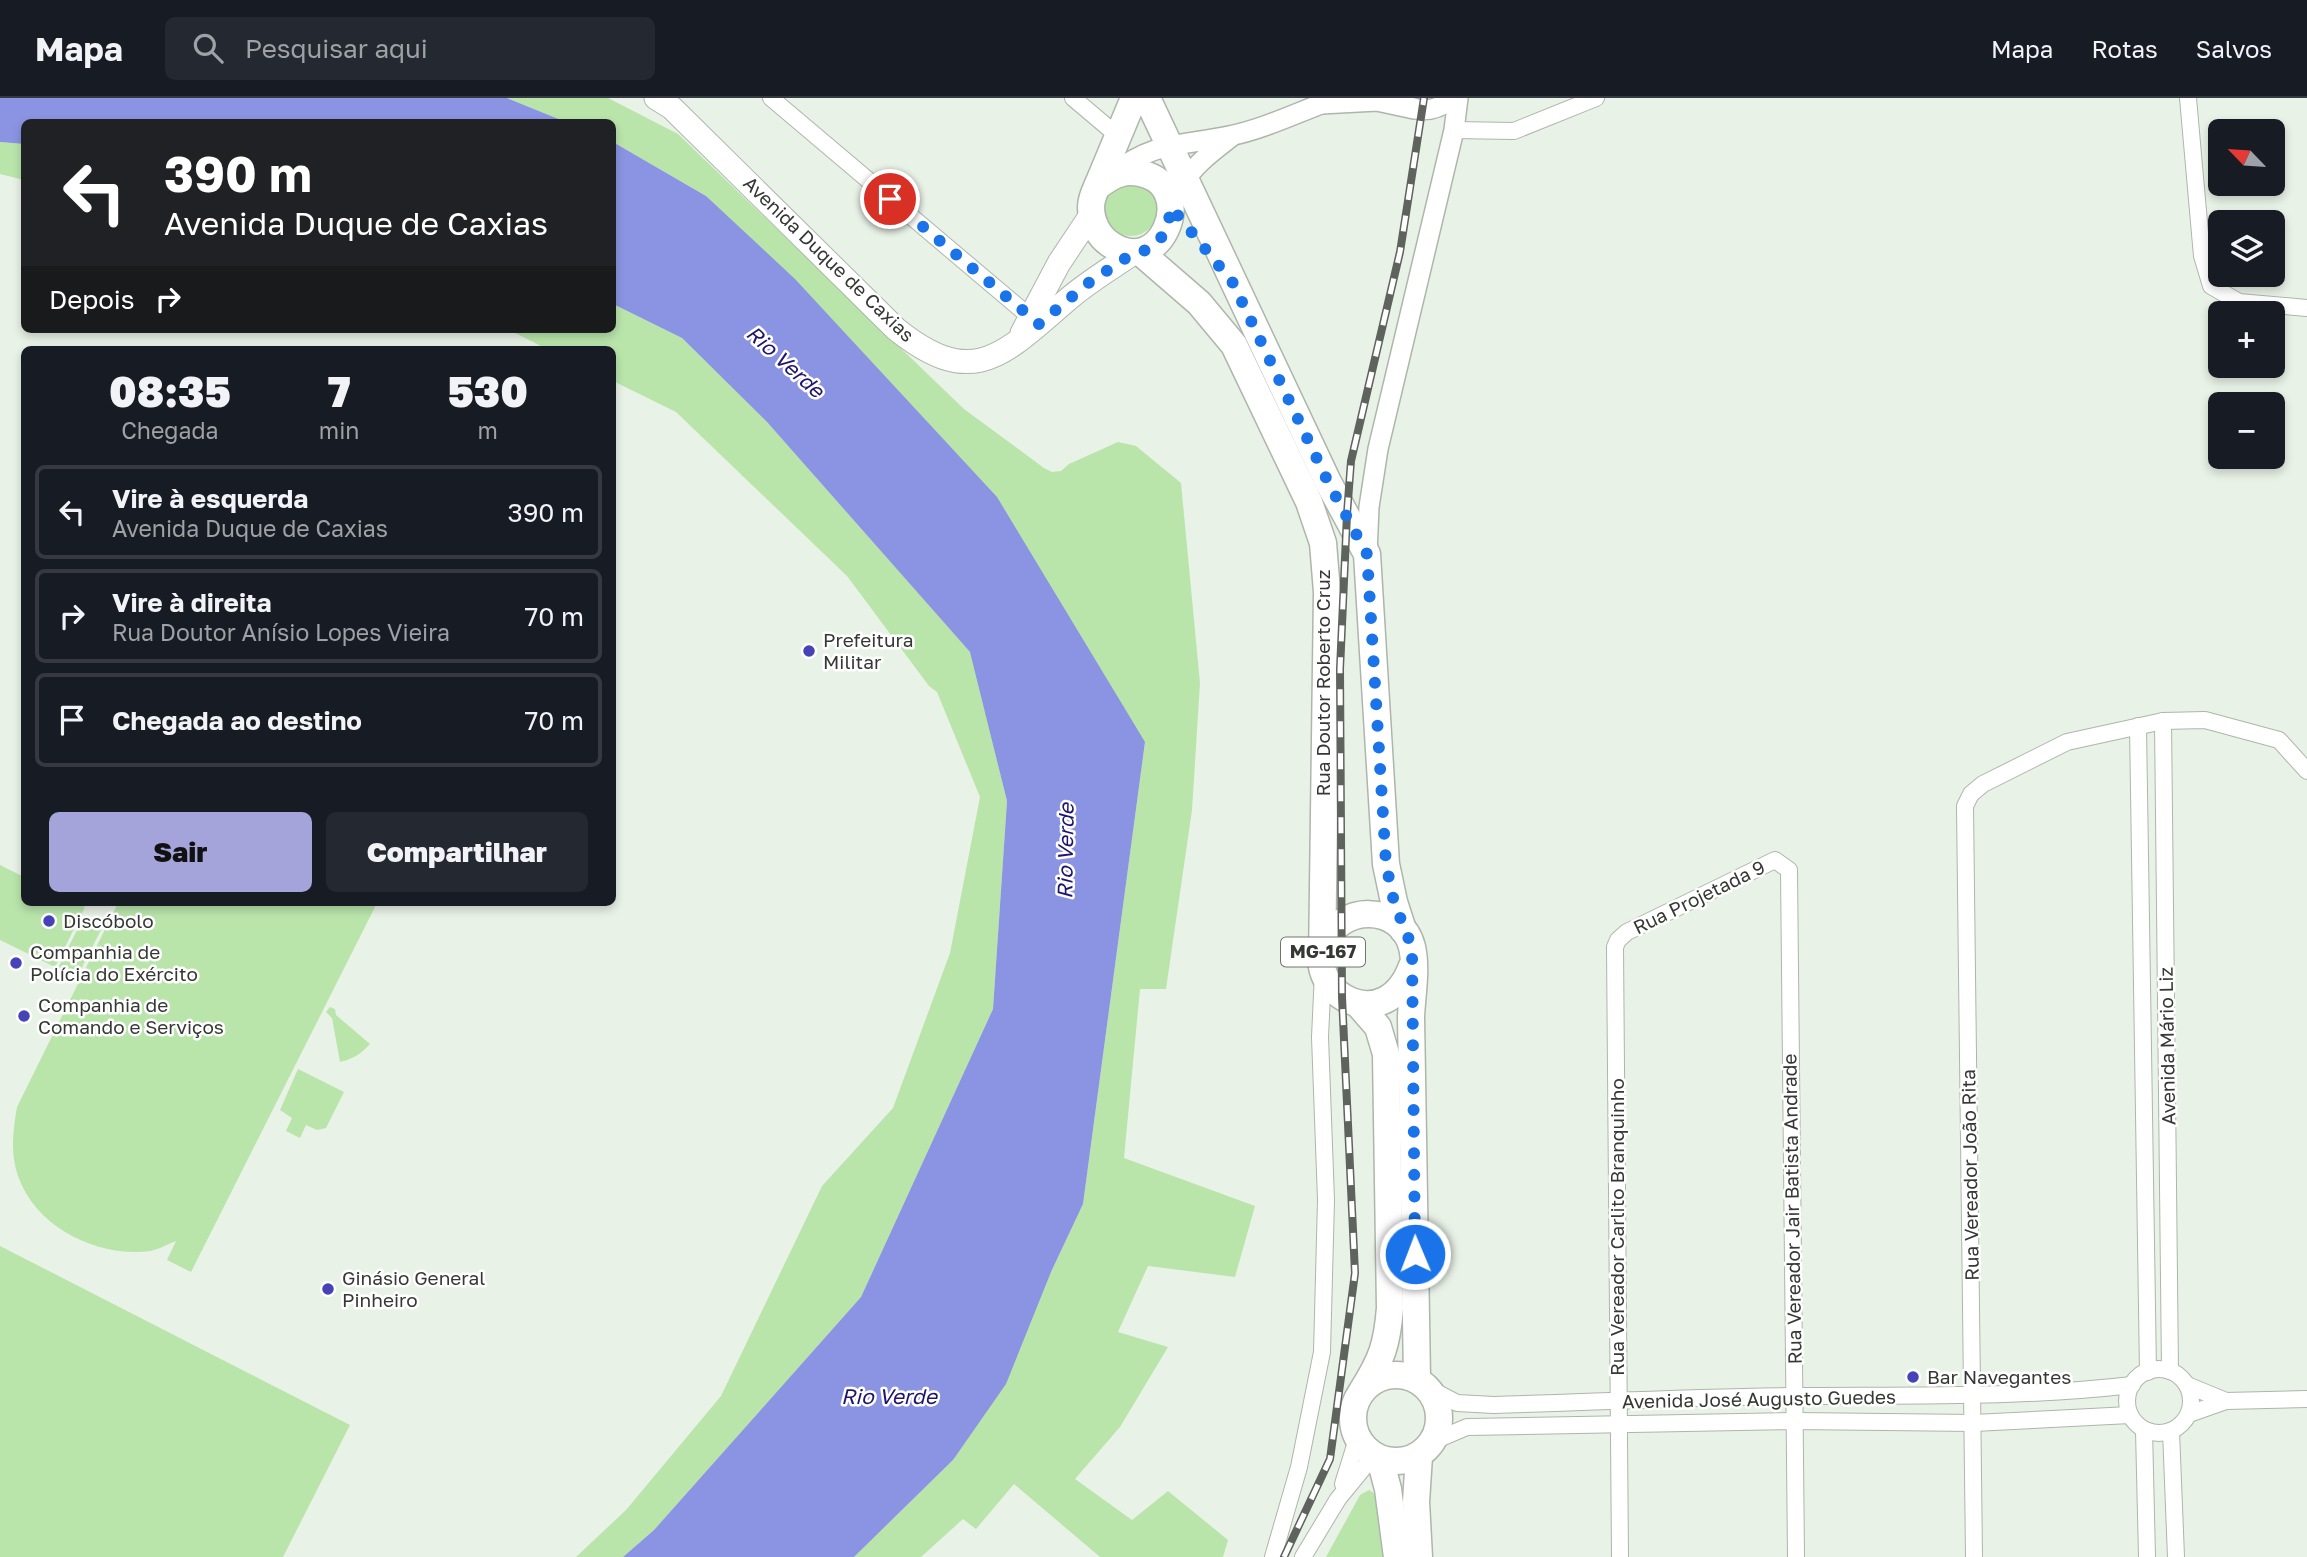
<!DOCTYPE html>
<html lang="pt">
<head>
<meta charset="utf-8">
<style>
	:root { --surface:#171b24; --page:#242831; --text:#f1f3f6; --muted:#9ea1a6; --line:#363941; --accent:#a4a4db }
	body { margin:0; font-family:"Golos Text",sans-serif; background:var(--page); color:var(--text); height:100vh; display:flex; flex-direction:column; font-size:26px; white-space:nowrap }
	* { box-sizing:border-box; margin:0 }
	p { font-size:23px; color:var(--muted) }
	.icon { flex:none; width:38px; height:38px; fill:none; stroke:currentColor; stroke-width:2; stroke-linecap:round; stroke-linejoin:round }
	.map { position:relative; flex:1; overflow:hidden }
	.sheet { position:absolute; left:21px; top:248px; width:595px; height:560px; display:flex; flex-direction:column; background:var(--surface); border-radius:10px; box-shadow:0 4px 10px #0003 }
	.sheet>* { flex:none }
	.banner { position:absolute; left:21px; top:21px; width:595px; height:214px; border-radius:10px; box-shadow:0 4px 10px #0003; background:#202124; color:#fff; overflow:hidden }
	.needle { width:46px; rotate:295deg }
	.tools { position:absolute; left:2208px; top:21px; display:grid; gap:14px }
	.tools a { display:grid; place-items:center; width:77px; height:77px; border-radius:10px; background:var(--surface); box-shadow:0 4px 10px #0003; font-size:35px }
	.pin { position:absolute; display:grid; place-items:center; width:60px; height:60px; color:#fff; margin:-30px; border:4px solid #fff; border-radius:50%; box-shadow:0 2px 7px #0007 }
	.me { position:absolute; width:77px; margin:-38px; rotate:359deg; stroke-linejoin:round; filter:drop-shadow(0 0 5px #0008) }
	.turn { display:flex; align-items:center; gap:24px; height:147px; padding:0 28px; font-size:32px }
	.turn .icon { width:91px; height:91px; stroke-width:2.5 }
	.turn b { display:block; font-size:49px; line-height:60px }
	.then { display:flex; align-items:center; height:66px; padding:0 28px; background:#0003; gap:14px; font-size:26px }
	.eta { display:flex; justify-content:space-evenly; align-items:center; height:119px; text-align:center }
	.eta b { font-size:42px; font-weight:800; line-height:49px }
	.action { display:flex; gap:14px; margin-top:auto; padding:14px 28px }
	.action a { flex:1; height:80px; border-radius:10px; background:var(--accent); color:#111; font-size:28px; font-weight:800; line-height:80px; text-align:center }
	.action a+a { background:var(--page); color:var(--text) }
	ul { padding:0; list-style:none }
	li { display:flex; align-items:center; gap:21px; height:94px; margin:0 14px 10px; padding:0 14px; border:4px solid var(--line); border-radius:10px }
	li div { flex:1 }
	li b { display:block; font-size:26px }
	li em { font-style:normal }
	header { display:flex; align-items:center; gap:42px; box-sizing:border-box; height:98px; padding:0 35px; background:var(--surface); border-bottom:2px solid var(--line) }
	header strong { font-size:33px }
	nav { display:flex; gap:38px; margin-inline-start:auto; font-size:24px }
	.search { width:490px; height:63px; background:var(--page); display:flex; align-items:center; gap:18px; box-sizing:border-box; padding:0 24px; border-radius:10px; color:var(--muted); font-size:26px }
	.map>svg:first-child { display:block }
	.green { fill:#b9e5ab }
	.water { fill:#8a94e2 }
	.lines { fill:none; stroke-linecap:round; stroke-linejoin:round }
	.minor-casing { stroke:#aeb6ac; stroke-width:18 }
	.tertiary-casing { stroke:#aeb6ac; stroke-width:22 }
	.secondary-casing { stroke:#aeb6ac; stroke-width:25 }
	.primary-casing { stroke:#aeb6ac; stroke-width:29 }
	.minor { stroke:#fff; stroke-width:16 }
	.tertiary { stroke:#fff; stroke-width:19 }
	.secondary { stroke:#fff; stroke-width:23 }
	.primary { stroke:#fff; stroke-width:26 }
	.rail-casing { stroke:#5f635e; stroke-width:8 }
	.rail { stroke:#fff; stroke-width:5; stroke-dasharray:16; stroke-linecap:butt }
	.route { stroke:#1a73e8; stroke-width:12; stroke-dasharray:0 21.6 }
	.poi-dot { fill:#4643b9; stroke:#fff; stroke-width:2.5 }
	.labels { text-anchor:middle; stroke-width:5; stroke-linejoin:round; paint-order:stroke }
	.shield { fill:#fff; stroke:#727471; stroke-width:2 }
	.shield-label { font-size:18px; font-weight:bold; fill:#353834 }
	.street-label { font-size:19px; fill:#353834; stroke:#fff }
	.poi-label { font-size:19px; fill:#353834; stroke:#fff; text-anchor:start }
	.water-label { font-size:21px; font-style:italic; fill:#1f156e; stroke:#fff }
</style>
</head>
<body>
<header>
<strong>Mapa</strong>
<div class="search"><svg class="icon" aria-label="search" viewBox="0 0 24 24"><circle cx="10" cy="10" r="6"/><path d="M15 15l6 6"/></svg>Pesquisar aqui</div>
<nav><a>Mapa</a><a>Rotas</a><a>Salvos</a></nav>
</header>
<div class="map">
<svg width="2307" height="1459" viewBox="0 0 2307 1459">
	<rect width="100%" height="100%" fill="#e9f2e7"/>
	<!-- green -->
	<g class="green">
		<path d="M 507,0 L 608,0 L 678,36 L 964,311 L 1044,370 L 1052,374 L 1061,373 L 1069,366 L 1118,344 L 1136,348 L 1181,385 L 1200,585 L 1192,712 L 1166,891 L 1140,891 L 1124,1060 L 1255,1108 L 1235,1179 L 1148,1168 L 1118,1234 L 1168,1249 L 1120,1329 L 1075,1381 L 1132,1422 L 1168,1393 L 1228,1442 L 1223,1459 L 1100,1459 L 1014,1386 L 976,1431 L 963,1421 L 921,1459 L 854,1459 L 953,1362 L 1051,1174 L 1083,1106 L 1145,644 L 706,98 L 613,44 L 612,24 L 566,24 Z"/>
		<path d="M 0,44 L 24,46 L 24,82 L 0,76 Z"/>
		<circle cx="1131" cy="111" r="27"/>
		<path d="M 613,206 L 682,240 L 767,324 L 971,555 L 1007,703 L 993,911 L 861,1199 L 654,1432 L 623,1459 L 576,1459 L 626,1412 L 721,1298 L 822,1088 L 893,1010 L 950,855 L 980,699 L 937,594 L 929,588 L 847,478 L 676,314 L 613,283 L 612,252 L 549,252 L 507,231 L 612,231 Z"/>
		<path d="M 0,767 L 24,779 L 24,805 L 77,805 L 85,809 L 55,869 L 0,842 Z"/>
		<path d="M 118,805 L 377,805 L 191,1174 L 167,1162 L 176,1143 C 168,1146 159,1151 151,1153 C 98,1160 36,1130 18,1078 C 10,1055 13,1032 17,1009 Z"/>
		<path d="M 83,820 L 102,830 L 77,879 L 58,870 Z"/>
		<path d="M 330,909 L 335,911 L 336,917 L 370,946 C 361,956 353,961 340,964 L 332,920 L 326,914 Z"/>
		<path d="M 298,971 L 344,994 L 326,1030 L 317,1032 L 306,1027 L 300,1040 L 286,1033 L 292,1020 L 280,1012 Z"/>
		<path d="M 0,1148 L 350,1327 L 283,1459 L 0,1459 Z"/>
		<path d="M 1369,1392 C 1389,1402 1385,1440 1387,1459 L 1326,1459 L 1360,1397 Z"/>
	</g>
	<!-- water -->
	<g class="water">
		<path d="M 0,0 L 507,0 L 566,24 L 24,24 L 24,46 L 0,44 Z"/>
		<path d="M 613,44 L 706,98 L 795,181 L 997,399 L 1145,644 L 1083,1106 L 1051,1174 L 1006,1286 L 953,1362 L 854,1459 L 623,1459 L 654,1432 L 861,1199 L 993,911 L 1007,703 L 970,554 L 767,324 L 682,240 L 613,206 Z"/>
	</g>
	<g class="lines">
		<defs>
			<g id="minor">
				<path d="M 771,0 L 1036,224"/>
				<path d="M 1073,0 L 1118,38"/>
				<path d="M 2188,0 L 2202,158 L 2211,188 L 2239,204 L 2307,210"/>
				<path d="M 1454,32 L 1514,33 L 1596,0"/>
				<path d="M 2163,623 L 2170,1273"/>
				<path d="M 2138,628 L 2148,1274"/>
				<circle cx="2159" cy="1303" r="32"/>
				<path d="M 2187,1287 L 2226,1303"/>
				<path d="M 1432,1292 L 1457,1305 L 1494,1307 C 1595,1304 1696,1299 1797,1298 C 1908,1297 2021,1300 2132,1287"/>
				<path d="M 2189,1316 L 2226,1303 L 2307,1301"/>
				<path d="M 2144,1332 L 2147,1459"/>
				<path d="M 2171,1333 L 2176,1459"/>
				<path d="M 1434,1343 L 1467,1329 L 1795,1323 L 1974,1325 L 2130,1317"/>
				<path d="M 1343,1386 L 1358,1338"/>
				<path d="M 1273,1459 L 1299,1369 L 1322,1254 L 1326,1102 L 1320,939 L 1323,875"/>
				<path d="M 1303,1459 L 1338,1401 L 1374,1357"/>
				<path d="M 1620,1459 L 1615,849 L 1618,842 L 1627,834 L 1775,762 L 1789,772 L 1796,1459"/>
				<path d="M 1974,1459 L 1965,708 L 1971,696 L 1983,686 L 2067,644 L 2163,623 L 2205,622 L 2279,642 L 2307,673"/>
			</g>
			<g id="tertiary">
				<path d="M 1321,6 L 1377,3 L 1414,11"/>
				<path d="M 1405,7 C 1423,15 1437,13 1452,0"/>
				<path d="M 1113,76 C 1153,43 1182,48 1229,38 C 1260,32 1292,17 1321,6 L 1331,0"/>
				<path d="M 1181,89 C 1192,68 1213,53 1231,39"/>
				<path d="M 1367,455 L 1369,409 L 1378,351 L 1454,32 L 1458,0"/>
			</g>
			<g id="secondary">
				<path d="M 656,0 L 672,10 L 896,231 C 973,293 1003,257 1066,203 C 1086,185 1110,171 1132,156"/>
				<path d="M 1022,235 L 1059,165 L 1091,117"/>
			</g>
			<g id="primary">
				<path d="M 1147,0 L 1328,384 L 1367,456 L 1386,766 L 1394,804 L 1403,832"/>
				<path d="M 1098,88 C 1114,76 1126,70 1147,77 C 1196,94 1161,181 1110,146 C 1098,138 1091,123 1091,109 C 1091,98 1097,90 1101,79 C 1112,53 1123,26 1134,0"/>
				<path d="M 1140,154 L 1199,205 L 1234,247 L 1309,404 L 1323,445 L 1327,494 L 1322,864"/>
				<path d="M 1412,868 C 1386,940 1306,897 1324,847 C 1338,806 1401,805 1412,849 C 1417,871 1412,897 1411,919 L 1417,1280"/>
				<path d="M 1358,906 L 1378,929 L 1386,956 L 1390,1210 C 1387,1247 1382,1261 1362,1293"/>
				<circle cx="1396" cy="1320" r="43"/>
				<path d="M 1419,1358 L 1416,1404 L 1419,1459"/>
				<path d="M 1380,1361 L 1388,1391 L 1397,1459"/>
			</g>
		</defs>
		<!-- minor casing -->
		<use href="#minor" class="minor-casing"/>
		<!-- tertiary casing -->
		<use href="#tertiary" class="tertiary-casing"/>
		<!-- secondary casing -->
		<use href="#secondary" class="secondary-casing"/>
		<!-- primary casing -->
		<use href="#primary" class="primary-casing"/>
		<!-- minor -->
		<use href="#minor" class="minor"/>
		<!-- tertiary -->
		<use href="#tertiary" class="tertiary"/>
		<!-- secondary -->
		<use href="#secondary" class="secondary"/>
		<!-- primary -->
		<use href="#primary" class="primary"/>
		<defs>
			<path id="rail" d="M 1284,1459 L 1330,1361 L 1355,1175 L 1342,899 L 1340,571 L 1347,416 L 1351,363 L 1400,154 L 1424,0"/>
		</defs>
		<!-- rail casing -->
		<use href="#rail" class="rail-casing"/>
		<!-- rail -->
		<use href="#rail" class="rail"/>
	</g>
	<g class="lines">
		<!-- route -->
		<path class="route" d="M 890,101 L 1039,226 L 1087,186 L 1132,156 C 1159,151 1168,135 1171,109 L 1233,185 L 1328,384 L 1367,456 L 1386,766 L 1394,804 L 1412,849 L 1415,1156"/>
	</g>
	<!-- markers -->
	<g class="poi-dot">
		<circle cx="809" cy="553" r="7"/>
		<circle cx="49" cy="823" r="7"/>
		<circle cx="16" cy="865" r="7"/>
		<circle cx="24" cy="918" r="7"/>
		<circle cx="328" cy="1191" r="7"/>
		<circle cx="1913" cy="1279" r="7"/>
	</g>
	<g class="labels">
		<!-- shield labels -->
		<rect class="shield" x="1281" y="839.5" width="84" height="29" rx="5"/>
		<g class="shield-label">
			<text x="1323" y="860">MG-167</text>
		</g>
		<!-- street labels -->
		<g class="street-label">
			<text transform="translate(829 161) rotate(44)" y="7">Avenida Duque de Caxias</text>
			<text transform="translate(1323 585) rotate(-90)" y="7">Rua Doutor Roberto Cruz</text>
			<text transform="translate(1699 799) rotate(-26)" y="7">Rua Projetada 9</text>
			<text transform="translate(2167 948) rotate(-91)" y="7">Avenida Mário Liz</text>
			<text transform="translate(1970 1077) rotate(-91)" y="7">Rua Vereador João Rita</text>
			<text transform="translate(1792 1111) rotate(-91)" y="7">Rua Vereador Jair Batista Andrade</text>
			<text transform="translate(1617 1129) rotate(-90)" y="7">Rua Vereador Carlito Branquinho</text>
			<text transform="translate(1759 1301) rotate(-1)" y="7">Avenida José Augusto Guedes</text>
		</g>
		<!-- poi labels -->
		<g class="poi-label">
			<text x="823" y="549">Prefeitura<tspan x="823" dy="22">Militar</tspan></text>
			<text x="63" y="830">Discóbolo</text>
			<text x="30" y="861">Companhia de<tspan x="30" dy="22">Polícia do Exército</tspan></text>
			<text x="38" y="914">Companhia de<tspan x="38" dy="22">Comando e Serviços</tspan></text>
			<text x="342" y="1187">Ginásio General<tspan x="342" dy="22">Pinheiro</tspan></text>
			<text x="1927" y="1286">Bar Navegantes</text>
		</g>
		<!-- water labels -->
		<g class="water-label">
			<text transform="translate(785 264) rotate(42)" y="7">Rio Verde</text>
			<text transform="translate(1066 753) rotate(-89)" y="7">Rio Verde</text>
			<text x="889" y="1306">Rio Verde</text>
		</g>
	</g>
</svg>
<div class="tools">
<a><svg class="needle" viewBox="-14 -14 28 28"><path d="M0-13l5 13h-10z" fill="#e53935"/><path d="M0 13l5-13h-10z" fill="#9ea1a6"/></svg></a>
<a><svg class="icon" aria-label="layers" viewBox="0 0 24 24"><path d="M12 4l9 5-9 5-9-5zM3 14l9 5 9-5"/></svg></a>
<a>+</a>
<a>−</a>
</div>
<div class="pin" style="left:890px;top:101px;background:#d93025"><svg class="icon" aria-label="arrive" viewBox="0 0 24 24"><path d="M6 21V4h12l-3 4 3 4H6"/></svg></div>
<svg class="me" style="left:1415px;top:1156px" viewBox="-20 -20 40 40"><circle r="17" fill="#1a73e8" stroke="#fff" stroke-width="3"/><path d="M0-11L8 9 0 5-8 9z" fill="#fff"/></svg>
<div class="banner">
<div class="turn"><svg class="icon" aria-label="left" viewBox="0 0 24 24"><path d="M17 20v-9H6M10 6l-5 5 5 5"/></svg><div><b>390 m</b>Avenida Duque de Caxias</div></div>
<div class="then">Depois<svg class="icon" aria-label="right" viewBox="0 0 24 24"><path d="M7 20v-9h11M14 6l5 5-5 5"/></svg></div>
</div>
<section class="sheet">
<div class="eta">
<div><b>08:35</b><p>Chegada</p></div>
<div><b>7</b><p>min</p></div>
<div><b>530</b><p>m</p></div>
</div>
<ul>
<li><svg class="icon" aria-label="left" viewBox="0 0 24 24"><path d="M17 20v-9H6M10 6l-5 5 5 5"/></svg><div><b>Vire à esquerda</b><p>Avenida Duque de Caxias</p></div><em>390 m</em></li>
<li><svg class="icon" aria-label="right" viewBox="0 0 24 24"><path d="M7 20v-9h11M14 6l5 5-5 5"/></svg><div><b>Vire à direita</b><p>Rua Doutor Anísio Lopes Vieira</p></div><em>70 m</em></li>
<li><svg class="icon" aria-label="arrive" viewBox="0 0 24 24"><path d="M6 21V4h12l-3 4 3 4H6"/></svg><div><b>Chegada ao destino</b></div><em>70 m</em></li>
</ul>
<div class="action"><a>Sair</a><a>Compartilhar</a></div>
</section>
</div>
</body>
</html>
